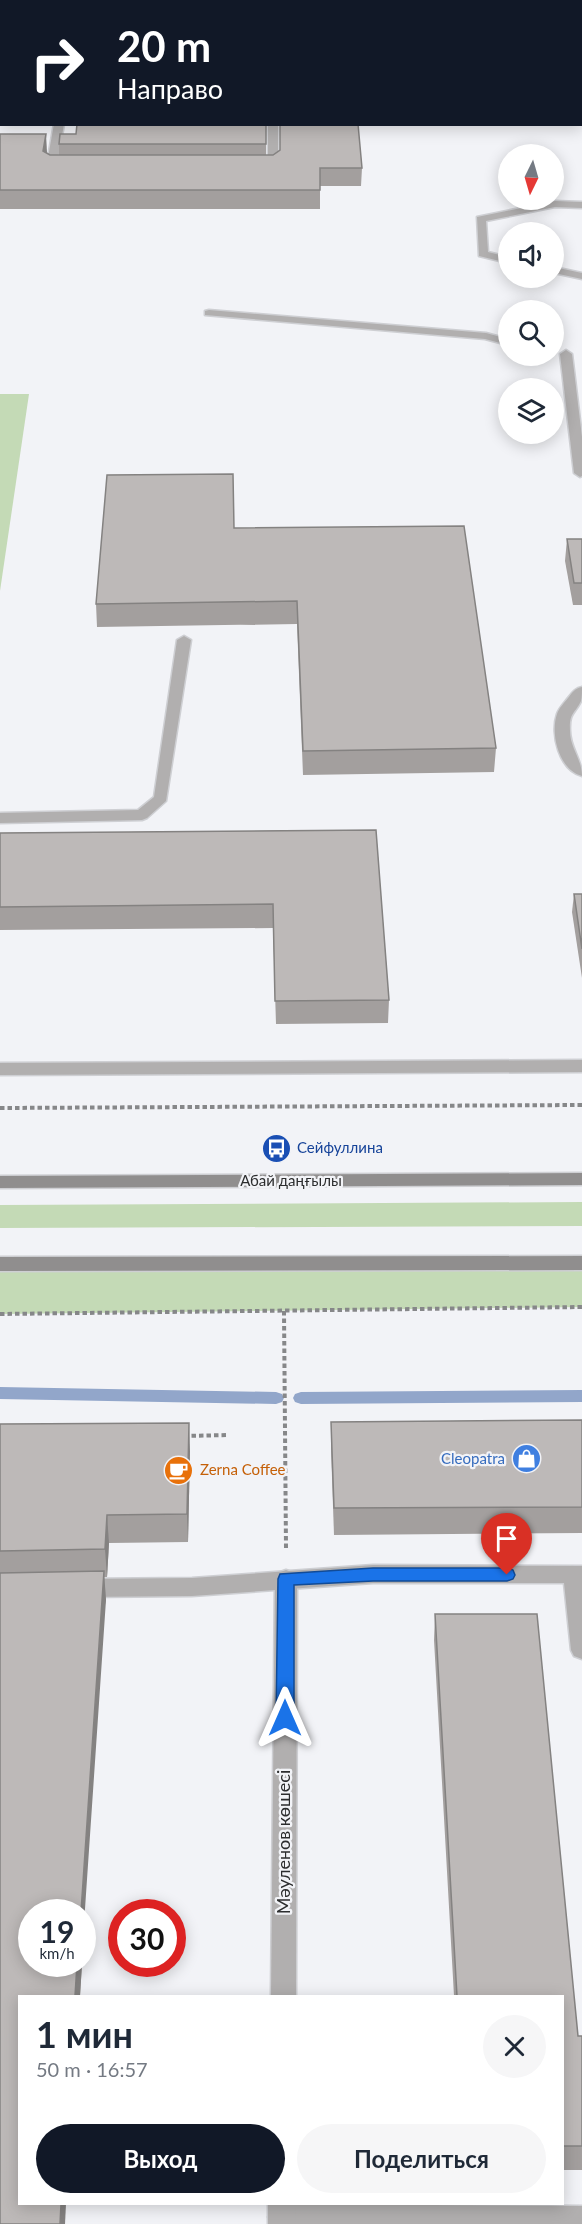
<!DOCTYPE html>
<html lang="ru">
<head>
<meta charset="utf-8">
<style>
	:root { --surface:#fff; --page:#f6f6f7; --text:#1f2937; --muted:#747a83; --accent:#111827 }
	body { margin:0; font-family:Lato,sans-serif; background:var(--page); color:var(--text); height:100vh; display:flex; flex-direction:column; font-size:22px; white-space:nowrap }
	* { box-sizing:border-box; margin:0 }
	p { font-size:20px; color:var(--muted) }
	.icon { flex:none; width:33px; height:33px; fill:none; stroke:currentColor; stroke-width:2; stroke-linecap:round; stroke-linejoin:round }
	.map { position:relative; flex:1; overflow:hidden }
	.sheet { position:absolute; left:18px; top:1995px; width:546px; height:210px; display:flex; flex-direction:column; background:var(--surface); border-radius:0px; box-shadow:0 3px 15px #0003 }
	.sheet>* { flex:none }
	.banner { position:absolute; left:0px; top:0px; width:582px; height:126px; box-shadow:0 3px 15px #0003; background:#111827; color:#fff; overflow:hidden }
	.needle { width:39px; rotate:185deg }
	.tools { position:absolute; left:498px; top:144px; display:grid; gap:12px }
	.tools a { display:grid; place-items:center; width:66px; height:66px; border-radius:50%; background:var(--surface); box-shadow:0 3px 15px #0003; font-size:30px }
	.speed { position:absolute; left:18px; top:1899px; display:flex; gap:12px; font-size:30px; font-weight:700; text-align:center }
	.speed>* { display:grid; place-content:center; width:78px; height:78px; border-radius:50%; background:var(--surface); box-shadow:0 3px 15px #0003; line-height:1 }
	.speed small { font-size:15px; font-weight:400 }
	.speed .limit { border:9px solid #d22; background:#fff; color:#111 }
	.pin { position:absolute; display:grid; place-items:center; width:51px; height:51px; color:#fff; margin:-62px -26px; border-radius:50% 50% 50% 0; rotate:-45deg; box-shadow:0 0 6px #0007 }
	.pin .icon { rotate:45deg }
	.me { position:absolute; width:66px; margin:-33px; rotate:0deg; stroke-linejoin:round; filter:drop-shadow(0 0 4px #0008) }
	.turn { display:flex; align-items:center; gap:21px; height:126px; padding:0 18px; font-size:27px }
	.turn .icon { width:78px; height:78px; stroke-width:2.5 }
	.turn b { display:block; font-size:42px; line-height:51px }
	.round { display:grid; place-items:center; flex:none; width:63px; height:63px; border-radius:32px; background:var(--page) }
	.overview { display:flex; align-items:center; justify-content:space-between; height:102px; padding:0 18px }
	h1 { font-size:36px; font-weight:700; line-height:45px }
	.button { display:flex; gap:12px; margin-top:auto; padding:12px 18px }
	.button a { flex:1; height:69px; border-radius:36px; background:var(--accent); color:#fff; font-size:24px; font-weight:700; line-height:69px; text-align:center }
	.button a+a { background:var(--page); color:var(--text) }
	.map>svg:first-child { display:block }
	.green { fill:#c4dab6 }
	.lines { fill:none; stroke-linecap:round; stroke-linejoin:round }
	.stream { fill:#92a6ca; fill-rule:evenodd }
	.lane-casing { stroke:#cecfd3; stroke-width:3 }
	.street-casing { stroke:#cecfd3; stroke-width:3 }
	.secondary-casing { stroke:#cecfd3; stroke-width:3 }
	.path-far1 { stroke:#868789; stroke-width:2; stroke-dasharray:2 1.5; stroke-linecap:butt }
	.path { stroke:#868789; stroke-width:4; stroke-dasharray:4.5 3; stroke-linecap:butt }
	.lane { fill:#b1afaf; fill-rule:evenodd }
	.street { fill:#b1afaf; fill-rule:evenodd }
	.secondary { fill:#908e8e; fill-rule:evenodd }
	.wall { fill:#a39f9e }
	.shaded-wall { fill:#848281 }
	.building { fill:#bdb9b8; stroke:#848281; stroke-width:1.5 }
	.route { fill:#1a73e8; stroke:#114b97; stroke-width:1.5 }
	.labels { text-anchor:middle; stroke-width:4.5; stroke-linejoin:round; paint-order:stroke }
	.transit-label { font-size:15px; fill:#164399; stroke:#f2f3f7; text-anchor:start }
	.street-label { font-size:15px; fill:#2c2d2e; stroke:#f2f3f7 }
	.shop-label { font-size:15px; fill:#366cbe; stroke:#f2f3f7; text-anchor:end }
	.food-label { font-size:15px; fill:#c56008; stroke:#f2f3f7; text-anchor:start }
	.near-street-label { font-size:18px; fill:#2c2d2e; stroke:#f2f3f7 }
</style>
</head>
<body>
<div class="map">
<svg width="582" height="2224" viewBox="0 0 582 2224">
	<rect width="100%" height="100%" fill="#f2f3f7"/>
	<!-- green -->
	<g class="green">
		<path d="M 0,394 L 29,394 L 0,591 Z"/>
		<path d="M 582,1202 L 582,1226 L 0,1228 L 0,1205 Z"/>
		<path d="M 582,1263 L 582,1307 L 0,1314 L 0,1265 Z"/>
	</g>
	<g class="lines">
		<!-- stream -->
		<g class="stream">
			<path d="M 0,1387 L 276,1392 L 282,1394 L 284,1398 L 282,1402 L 276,1404 L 0,1399 Z"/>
			<path d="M 582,1390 L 582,1402 L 301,1404 L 295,1402 L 293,1398 L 295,1394 L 301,1392 Z"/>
		</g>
		<defs>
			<g id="lane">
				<rect x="175" y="0" width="8" height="2"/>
				<path d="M 54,124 L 64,124 L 57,165 L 66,166 L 67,168 C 63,173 50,173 46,168 Z"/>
				<path d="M 268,124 L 278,124 L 278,168 C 274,173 262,173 258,168 L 268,165 Z"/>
				<path d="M 555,201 L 582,202 L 582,208 L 555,207 L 486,221 L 488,252 L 508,257 L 508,263 L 479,256 L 477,217 Z"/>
				<path d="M 554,267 L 582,273 L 582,279 L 554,273 Z"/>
				<path d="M 209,310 L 486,333 L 508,339 L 508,345 L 485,339 L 205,315 L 205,311 Z"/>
				<path d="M 566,350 L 572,354 L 582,437 L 582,476 L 580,477 L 574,473 L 560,354 Z"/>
				<path d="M 184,636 L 191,640 L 166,801 L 147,818 L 142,820 L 0,823 L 0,813 L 138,810 L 154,797 L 177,640 Z"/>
				<path d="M 582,687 C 582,691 582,697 581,701 C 575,714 569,712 570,731 C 570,748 582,759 582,776 C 559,770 550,734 557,714 C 559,708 564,703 568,698 C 572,693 575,688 582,687 Z"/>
				<path d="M 582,1060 L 582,1072 L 0,1075 L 0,1063 Z"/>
				<path d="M 373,1565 L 582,1566 L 582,1659 L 574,1656 L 571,1650 L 564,1583 L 373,1583 L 192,1596 L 80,1597 L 72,1594 L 69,1588 L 72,1582 L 80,1579 L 192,1578 Z"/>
				<path d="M 282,2204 L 582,2206 L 582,2224 L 271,2224 L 268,2217 L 272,2208 Z"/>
			</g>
			<g id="street">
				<path d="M 286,1570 L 294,1573 L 297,1579 L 296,1996 L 271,1996 L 275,1579 L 278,1573 Z"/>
				<path d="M 268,2204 L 295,2204 L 296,2224 L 268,2224 Z"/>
			</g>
			<g id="secondary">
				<path d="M 556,0 L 565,0 L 566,2 L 557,2 Z"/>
				<path d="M 580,12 L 582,13 L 582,19 L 580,18 Z"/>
				<rect x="580" y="95" width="2" height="6"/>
				<rect x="0" y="104" width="2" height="6"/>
				<path d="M 582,1173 L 582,1185 L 0,1188 L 0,1176 Z"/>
				<path d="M 582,1256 L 582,1270 L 0,1271 L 0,1257 Z"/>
			</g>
		</defs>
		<!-- lane casing -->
		<use href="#lane" class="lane-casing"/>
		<!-- street casing -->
		<use href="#street" class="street-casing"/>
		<!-- secondary casing -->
		<use href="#secondary" class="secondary-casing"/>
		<!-- path-far1 -->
		<path class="path-far1" d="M 354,125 L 365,124"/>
		<!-- path -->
		<g class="path">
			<path d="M 0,1108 L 582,1105"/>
			<path d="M 284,1311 L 286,1548"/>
			<path d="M 0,1314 L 582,1307"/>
			<path d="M 184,1436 L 228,1435"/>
		</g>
		<!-- lane -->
		<use href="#lane" class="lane"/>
		<!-- street -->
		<use href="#street" class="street"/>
		<!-- secondary -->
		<use href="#secondary" class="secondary"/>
	</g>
	<!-- wall -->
	<g class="wall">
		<path d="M 6,0 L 80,0 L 6,1 Z"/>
		<path d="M 266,124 L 266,155 L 362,168 L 361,186 L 320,186 L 320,209 L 0,209 L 0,134 L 50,155 L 59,155 L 59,144 L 76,134 Z"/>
		<path d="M 234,528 L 496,748 L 494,772 L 303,775 L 297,624 L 97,627 L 96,604 Z"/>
		<path d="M 567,539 L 582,539 L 582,605 L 573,605 L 565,561 Z"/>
		<path d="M 376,830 L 389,1000 L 388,1023 L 276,1024 L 273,928 L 0,930 L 0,833 Z"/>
		<path d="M 574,894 L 582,894 L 582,978 L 572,912 Z"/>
		<path d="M 582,1420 L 582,1533 L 334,1535 L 331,1448 L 331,1422 Z"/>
		<path d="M 0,1424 L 190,1451 L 188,1542 L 109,1543 L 107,1577 L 104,1577 L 106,1600 L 32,1964 L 82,1964 L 80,1996 L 20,1996 L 0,2224 Z"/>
		<path d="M 435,1614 L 578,2036 L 582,2036 L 582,2170 L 562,2170 L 562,1996 L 454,1996 L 434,1640 Z"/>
	</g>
	<!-- shaded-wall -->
	<g class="shaded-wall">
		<path d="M 46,134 L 47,152 L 44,169 L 43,151 Z"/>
		<path d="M 189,1423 L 190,1451 L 188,1542 L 187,1514 Z"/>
		<path d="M 107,1515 L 109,1543 L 107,1577 L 105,1549 Z"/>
		<path d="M 104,1571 L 106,1600 L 82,1953 L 82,1912 L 81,1912 Z"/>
		<path d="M 77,1964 L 82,1964 L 80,1996 L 75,1996 Z"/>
		<path d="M 61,2204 L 66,2204 L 65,2224 L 60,2224 Z"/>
	</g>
	<!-- building -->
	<g class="building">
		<rect x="105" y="0" width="43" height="2"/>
		<path d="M 77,124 L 266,124 L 266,144 L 59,144 L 60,134 L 76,134 Z"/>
		<path d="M 280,124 L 358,124 L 362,168 L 320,168 L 320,190 L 0,190 L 0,134 L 46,134 L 43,151 L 50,155 L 273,155 L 280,150 Z"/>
		<path d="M 233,474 L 234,528 L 464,526 L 496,748 L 303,751 L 297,601 L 96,604 L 107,475 Z"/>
		<path d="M 567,539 L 582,539 L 582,583 L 574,583 Z"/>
		<path d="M 376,830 L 389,1000 L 275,1001 L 273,904 L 0,907 L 0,833 Z"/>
		<path d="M 574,894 L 582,894 L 582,949 Z"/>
		<path d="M 582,1420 L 582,1507 L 334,1508 L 331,1422 Z"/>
		<path d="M 189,1423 L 187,1514 L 107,1515 L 105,1549 L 0,1551 L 0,1424 Z"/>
		<path d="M 104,1571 L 81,1912 L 32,1912 L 32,1964 L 77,1964 L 75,1996 L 20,1996 L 20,2204 L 61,2204 L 60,2224 L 0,2224 L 0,1573 Z"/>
		<path d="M 435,1614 L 537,1614 L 578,2036 L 582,2036 L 582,2146 L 562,2146 L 562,1996 L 457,1996 Z"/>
	</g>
	<!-- route -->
	<path class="route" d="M 373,1568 L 507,1568 L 513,1570 L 515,1575 L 513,1579 L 507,1581 L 373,1581 L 294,1585 L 294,1718 L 291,1723 L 285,1725 L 279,1723 L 276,1718 L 278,1579 L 280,1574 Z"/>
	<!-- icons -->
	<defs>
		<symbol id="bus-disc" viewBox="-11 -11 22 22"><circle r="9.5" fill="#1a4fb4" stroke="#f2f3f7"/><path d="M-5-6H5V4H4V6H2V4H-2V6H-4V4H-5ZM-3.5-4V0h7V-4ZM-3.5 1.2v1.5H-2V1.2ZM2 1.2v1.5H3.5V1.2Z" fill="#fff"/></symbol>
		<symbol id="shop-disc" viewBox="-11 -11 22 22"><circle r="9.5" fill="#3f7fe0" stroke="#f2f3f7"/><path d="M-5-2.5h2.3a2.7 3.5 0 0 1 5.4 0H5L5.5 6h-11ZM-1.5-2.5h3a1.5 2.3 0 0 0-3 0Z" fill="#fff"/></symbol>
		<symbol id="cafe-disc" viewBox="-11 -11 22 22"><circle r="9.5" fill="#e8710a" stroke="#f2f3f7"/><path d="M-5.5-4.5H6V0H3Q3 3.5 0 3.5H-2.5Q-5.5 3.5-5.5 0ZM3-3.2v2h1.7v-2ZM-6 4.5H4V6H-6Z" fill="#fff"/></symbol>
	</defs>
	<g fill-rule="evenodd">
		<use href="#bus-disc" x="260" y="1132" width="33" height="33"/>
		<use href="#shop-disc" x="510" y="1442" width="33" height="33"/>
		<use href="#cafe-disc" x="162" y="1454" width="33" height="33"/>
	</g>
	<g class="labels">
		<!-- transit labels -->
		<g class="transit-label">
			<text x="297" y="1153">Сейфуллина</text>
		</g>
		<!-- street labels -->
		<g class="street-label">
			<text x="291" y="1186">Абай даңғылы</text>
		</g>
		<!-- shop labels -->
		<g class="shop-label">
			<text x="505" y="1464">Cleopatra</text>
		</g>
		<!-- food labels -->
		<g class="food-label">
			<text x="200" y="1475">Zerna Coffee</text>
		</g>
		<!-- near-street labels -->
		<g class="near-street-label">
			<text transform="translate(284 1842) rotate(-90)" y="6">Мәуленов көшесі</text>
		</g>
	</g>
</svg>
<div class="tools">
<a><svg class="needle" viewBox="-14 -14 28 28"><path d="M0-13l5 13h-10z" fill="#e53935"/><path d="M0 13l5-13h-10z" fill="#747a83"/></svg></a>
<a><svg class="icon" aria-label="sound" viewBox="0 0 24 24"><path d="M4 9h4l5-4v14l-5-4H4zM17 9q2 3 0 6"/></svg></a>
<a><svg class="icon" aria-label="search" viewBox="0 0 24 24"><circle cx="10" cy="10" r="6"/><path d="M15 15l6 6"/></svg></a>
<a><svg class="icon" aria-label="layers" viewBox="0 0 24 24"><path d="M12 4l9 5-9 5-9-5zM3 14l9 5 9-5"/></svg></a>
</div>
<div class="speed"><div>19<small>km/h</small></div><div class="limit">30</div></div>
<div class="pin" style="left:507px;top:1575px;background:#d93025"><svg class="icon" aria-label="arrive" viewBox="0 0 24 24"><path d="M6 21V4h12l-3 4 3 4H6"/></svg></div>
<svg class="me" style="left:285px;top:1718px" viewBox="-20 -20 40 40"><path d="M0-17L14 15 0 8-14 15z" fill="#1a73e8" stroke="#fff" stroke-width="4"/></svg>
<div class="banner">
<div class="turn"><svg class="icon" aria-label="right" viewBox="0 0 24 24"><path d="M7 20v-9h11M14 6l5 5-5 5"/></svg><div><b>20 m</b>Направо</div></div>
</div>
<section class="sheet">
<div class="overview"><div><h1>1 мин</h1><p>50 m · 16:57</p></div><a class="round"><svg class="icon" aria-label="close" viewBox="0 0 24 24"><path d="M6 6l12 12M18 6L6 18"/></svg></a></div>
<div class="button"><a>Выход</a><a>Поделиться</a></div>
</section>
</div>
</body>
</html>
